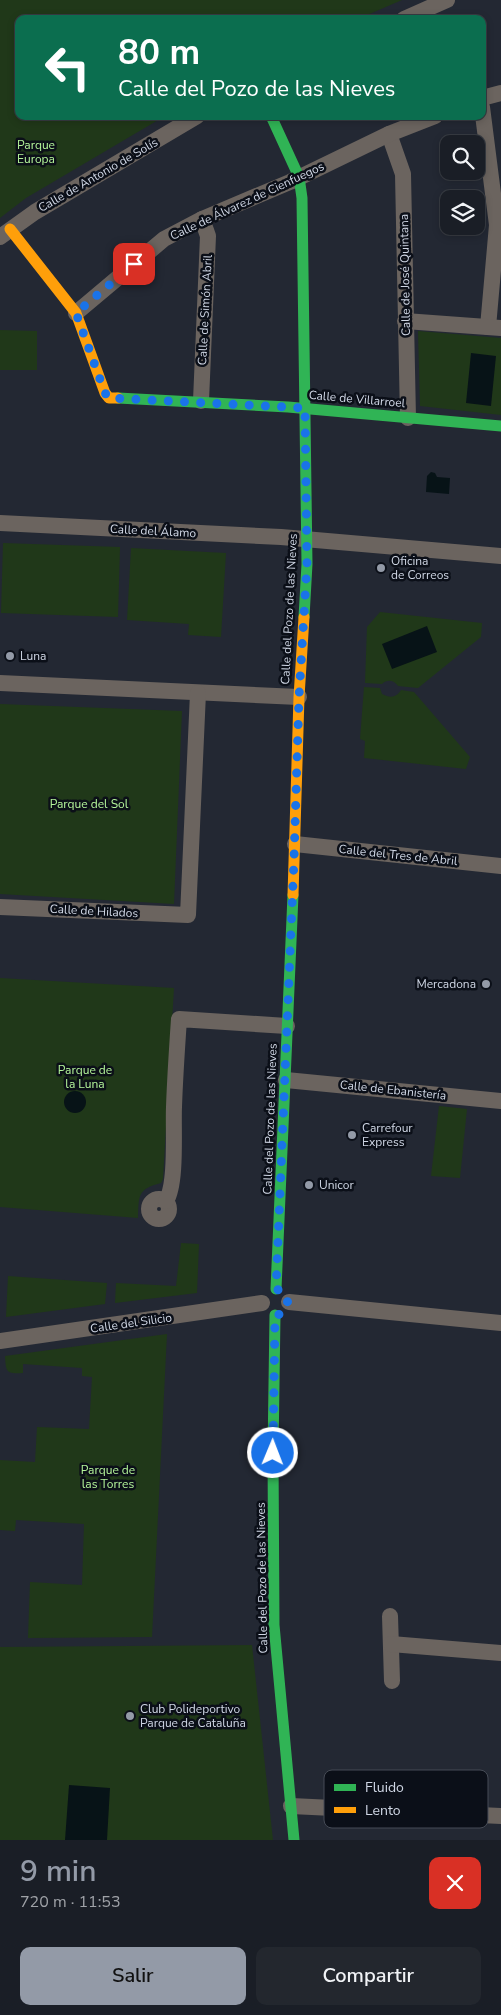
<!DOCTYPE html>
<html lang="es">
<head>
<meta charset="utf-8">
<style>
	:root { --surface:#1a1e26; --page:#23272e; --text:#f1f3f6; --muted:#9fa2a7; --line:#383c43; --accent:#939aa7 }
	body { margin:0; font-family:"Nunito Sans",sans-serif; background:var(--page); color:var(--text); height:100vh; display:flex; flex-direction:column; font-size:19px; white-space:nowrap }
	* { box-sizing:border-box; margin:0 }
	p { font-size:16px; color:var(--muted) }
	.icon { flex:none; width:28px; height:28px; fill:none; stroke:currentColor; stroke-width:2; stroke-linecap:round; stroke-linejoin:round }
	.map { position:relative; height:1840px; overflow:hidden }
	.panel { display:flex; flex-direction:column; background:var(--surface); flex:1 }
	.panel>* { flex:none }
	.guide { position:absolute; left:15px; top:15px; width:471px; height:105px; border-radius:10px; box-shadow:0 2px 8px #0003,0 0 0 1px var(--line); background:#0b6e4f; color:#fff; overflow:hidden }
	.controls { position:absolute; left:440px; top:135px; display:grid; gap:10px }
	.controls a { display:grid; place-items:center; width:45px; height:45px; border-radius:10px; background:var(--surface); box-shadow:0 2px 8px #0003,0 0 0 1px var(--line); font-size:25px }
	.pin { position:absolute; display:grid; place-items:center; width:42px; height:42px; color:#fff; margin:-21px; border-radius:10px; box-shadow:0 2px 8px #0006 }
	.me { position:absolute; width:55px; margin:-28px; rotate:1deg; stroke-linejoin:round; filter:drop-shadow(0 0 4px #0008) }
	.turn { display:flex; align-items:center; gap:18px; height:105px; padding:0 20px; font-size:22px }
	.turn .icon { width:65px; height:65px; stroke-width:2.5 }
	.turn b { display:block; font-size:35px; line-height:42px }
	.round { display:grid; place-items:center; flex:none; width:52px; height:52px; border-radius:10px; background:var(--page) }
	.head { display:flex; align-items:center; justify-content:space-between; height:85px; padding:0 20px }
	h1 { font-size:30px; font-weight:600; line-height:38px; color:var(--accent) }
	.primary-button { display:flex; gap:10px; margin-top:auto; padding:10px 20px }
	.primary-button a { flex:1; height:58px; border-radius:10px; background:var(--accent); color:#111; font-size:20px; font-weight:600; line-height:58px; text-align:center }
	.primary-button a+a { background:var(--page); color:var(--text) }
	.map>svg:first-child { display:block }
	.green { fill:#203819 }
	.water { fill:#071317 }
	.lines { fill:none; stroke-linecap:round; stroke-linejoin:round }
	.street { stroke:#6b645f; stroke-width:16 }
	.fast { stroke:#30b455; stroke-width:11 }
	.slow { stroke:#ff9f0a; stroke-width:11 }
	.route { stroke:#1a73e8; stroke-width:9; stroke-dasharray:0 16.2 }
	.poi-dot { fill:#939aa7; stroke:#0b0f18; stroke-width:2 }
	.labels { text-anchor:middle; stroke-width:5; stroke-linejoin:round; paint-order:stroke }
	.park-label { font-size:12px; fill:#b4f59a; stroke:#0b0f18 }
	.street-label { font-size:12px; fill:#d0d7e5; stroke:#0b0f18 }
	.poi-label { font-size:12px; fill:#d0d7e5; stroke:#0b0f18; text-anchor:start }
	.key { fill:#0b0f18; stroke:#464b56; stroke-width:1 }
	.key-label { font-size:14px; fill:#d0d7e5 }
</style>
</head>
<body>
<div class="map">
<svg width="501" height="1840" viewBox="0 0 501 1840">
	<rect width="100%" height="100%" fill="#232833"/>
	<!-- green -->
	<g class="green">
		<path d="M 0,0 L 402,0 L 358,19 L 19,19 L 19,116 L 165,116 L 26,198 L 0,218 Z"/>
		<path d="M 0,330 L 37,331 L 37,370 L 0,370 Z"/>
		<path d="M 418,331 L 501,338 L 501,415 L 420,406 Z"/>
		<path d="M 3,543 L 120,547 L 118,617 L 1,613 Z"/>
		<path d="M 131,548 L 226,553 L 221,637 L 188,635 L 189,624 L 127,620 Z"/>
		<path d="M 380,612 L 482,623 L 481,637 L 418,688 L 398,686 C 394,680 387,679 382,684 L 365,683 L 367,627 Z"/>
		<path d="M 364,687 L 380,688 L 382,694 C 390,698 396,698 401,690 L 414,692 L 470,757 L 466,769 L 364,758 L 365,741 L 360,739 Z"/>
		<path d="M 0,704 L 182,711 L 174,904 L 0,894 Z"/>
		<path d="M 0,978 L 174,988 L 163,1179 L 161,1183 C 137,1189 139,1196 138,1218 L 0,1207 Z"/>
		<path d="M 439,1106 L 467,1109 L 460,1178 L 431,1176 Z"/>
		<path d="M 181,1243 L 199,1244 L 197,1293 L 115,1303 L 116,1283 L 176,1286 Z"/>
		<path d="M 8,1276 L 107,1283 L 105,1304 L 6,1317 Z"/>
		<path d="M 167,1334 L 152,1637 L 28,1638 L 30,1582 L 82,1585 L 84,1524 L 16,1520 L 15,1531 L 0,1530 L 0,1460 L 35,1462 L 37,1427 L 89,1429 L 92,1377 L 82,1376 L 82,1368 L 23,1364 L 23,1373 C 6,1374 6,1372 5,1356 Z"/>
		<path d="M 252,1645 L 273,1840 L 0,1840 L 0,1647 Z"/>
	</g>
	<!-- water -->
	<g class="water">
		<path d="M 471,353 L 496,356 L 491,406 L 466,403 Z"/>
		<path d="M 431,472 L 435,473 L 437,477 L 450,478 L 449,494 L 426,492 L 427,476 Z"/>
		<path d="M 427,626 L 437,652 L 392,669 L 382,644 Z"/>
		<circle cx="75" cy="1102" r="11"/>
		<path d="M 69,1785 L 110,1788 L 107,1840 L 65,1840 Z"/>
	</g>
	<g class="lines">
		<!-- street -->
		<g class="street">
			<path d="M 404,19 L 447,0"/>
			<path d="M 482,98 L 501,93"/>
			<path d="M 482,107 L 497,225 L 488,327"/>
			<path d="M 389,134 L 403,174 L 408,418"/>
			<path d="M 0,237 L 35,212 L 197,116"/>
			<path d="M 76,313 L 164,239 L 202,219 L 290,182 L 389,134 L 435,116"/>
			<path d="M 405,321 L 501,328"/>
			<path d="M 201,401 L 208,236 L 202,219"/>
			<path d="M 0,523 L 281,537 L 501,556"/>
			<path d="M 0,683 L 299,697"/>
			<path d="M 295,844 L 501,866"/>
			<path d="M 0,907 L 188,915 L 198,693"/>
			<path d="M 286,1080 L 501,1101"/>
			<circle cx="159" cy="1209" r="10"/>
			<path d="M 166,1201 C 177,1184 173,1129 174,1107 C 175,1077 177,1048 179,1019 L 287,1026"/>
			<path d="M 289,1302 L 501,1323"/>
			<path d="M 0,1341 L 262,1303"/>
			<path d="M 390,1616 L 392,1681"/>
			<path d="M 391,1644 L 501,1653"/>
			<path d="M 291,1806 L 501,1816"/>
		</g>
		<!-- fast -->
		<g class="fast">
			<path d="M 271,116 L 299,177 L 302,198 L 307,564 L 304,617"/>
			<path d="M 118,398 L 288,407 L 501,426"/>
			<path d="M 276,1289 L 293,895"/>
			<path d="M 275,1315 L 273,1453 L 274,1625 L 294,1840"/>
		</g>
		<!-- slow -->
		<g class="slow">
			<path d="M 10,229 L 76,313 L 105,393 L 109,398 L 118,398"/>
			<path d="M 293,895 L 299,697 L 304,617"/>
		</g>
	</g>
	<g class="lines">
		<!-- route -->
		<path class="route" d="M 134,264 L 76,313 L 105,393 L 109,398 L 305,408 L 307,564 L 299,697 L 294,859 L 276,1289 C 292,1294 291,1311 275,1316 L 273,1453"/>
	</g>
	<!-- markers -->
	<g class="poi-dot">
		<circle cx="381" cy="568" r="5"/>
		<circle cx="10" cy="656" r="5"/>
		<circle cx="486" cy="984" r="5"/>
		<circle cx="352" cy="1135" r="5"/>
		<circle cx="309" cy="1185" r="5"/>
		<circle cx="130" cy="1716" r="5"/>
	</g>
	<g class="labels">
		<!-- park labels -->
		<g class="park-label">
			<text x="36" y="149">Parque<tspan x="36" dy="14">Europa</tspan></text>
			<text x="89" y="808">Parque del Sol</text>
			<text x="85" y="1074">Parque de<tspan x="85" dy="14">la Luna</tspan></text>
			<text x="108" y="1474">Parque de<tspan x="108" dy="14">las Torres</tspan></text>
		</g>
		<!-- street labels -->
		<g class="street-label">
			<text transform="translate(98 175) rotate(-30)" y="4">Calle de Antonio de Solís</text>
			<text transform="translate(247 201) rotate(-25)" y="4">Calle de Álvarez de Cienfuegos</text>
			<text transform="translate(405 275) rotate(-91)" y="4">Calle de José Quintana</text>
			<text transform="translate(205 310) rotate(-87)" y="4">Calle de Simón Abril</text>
			<text transform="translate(357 399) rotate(5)" y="4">Calle de Villarroel</text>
			<text transform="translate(153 531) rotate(3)" y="4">Calle del Álamo</text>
			<text transform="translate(289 609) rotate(-87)" y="4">Calle del Pozo de las Nieves</text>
			<text transform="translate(398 855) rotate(6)" y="4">Calle del Tres de Abril</text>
			<text transform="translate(94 911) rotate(3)" y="4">Calle de Hilados</text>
			<text transform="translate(393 1090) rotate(6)" y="4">Calle de Ebanistería</text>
			<text transform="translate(270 1119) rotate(-88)" y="4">Calle del Pozo de las Nieves</text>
			<text transform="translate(131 1323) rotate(-8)" y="4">Calle del Silicio</text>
			<text transform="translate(262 1578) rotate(-91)" y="4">Calle del Pozo de las Nieves</text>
		</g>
		<!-- poi labels -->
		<g class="poi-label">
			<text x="391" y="565">Oficina<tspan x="391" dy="14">de Correos</tspan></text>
			<text x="20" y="660">Luna</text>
			<text x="476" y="988" text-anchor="end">Mercadona</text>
			<text x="362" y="1132">Carrefour<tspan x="362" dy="14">Express</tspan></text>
			<text x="319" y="1189">Unicor</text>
			<text x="140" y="1713">Club Polideportivo<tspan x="140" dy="14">Parque de Cataluña</tspan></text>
		</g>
	</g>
	<!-- legend -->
	<rect x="324" y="1770" width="164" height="58" rx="8" class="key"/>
	<rect x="334" y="1784" width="22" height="7" fill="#30b455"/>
	<rect x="334" y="1807" width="22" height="6" fill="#ff9f0a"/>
	<g class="key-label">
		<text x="365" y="1792">Fluido</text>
		<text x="365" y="1815">Lento</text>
	</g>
</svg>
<div class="controls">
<a><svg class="icon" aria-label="search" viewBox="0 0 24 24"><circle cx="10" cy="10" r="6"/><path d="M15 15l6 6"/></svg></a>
<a><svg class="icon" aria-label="layers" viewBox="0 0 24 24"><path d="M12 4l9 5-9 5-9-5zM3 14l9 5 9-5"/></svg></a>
</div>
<div class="pin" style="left:134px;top:264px;background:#d93025"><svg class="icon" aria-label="arrive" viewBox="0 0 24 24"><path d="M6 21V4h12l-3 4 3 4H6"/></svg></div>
<svg class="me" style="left:273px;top:1453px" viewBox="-20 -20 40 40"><circle r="17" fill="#1a73e8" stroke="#fff" stroke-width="3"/><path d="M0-11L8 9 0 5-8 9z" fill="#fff"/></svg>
<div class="guide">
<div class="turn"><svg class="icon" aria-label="left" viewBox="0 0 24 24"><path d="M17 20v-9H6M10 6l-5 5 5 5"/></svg><div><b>80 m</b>Calle del Pozo de las Nieves</div></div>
</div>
</div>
<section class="panel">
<div class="head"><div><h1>9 min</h1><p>720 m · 11:53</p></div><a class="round" style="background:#d93025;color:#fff"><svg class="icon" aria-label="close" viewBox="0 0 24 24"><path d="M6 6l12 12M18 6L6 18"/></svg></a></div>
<div class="primary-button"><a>Salir</a><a>Compartir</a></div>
</section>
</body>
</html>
